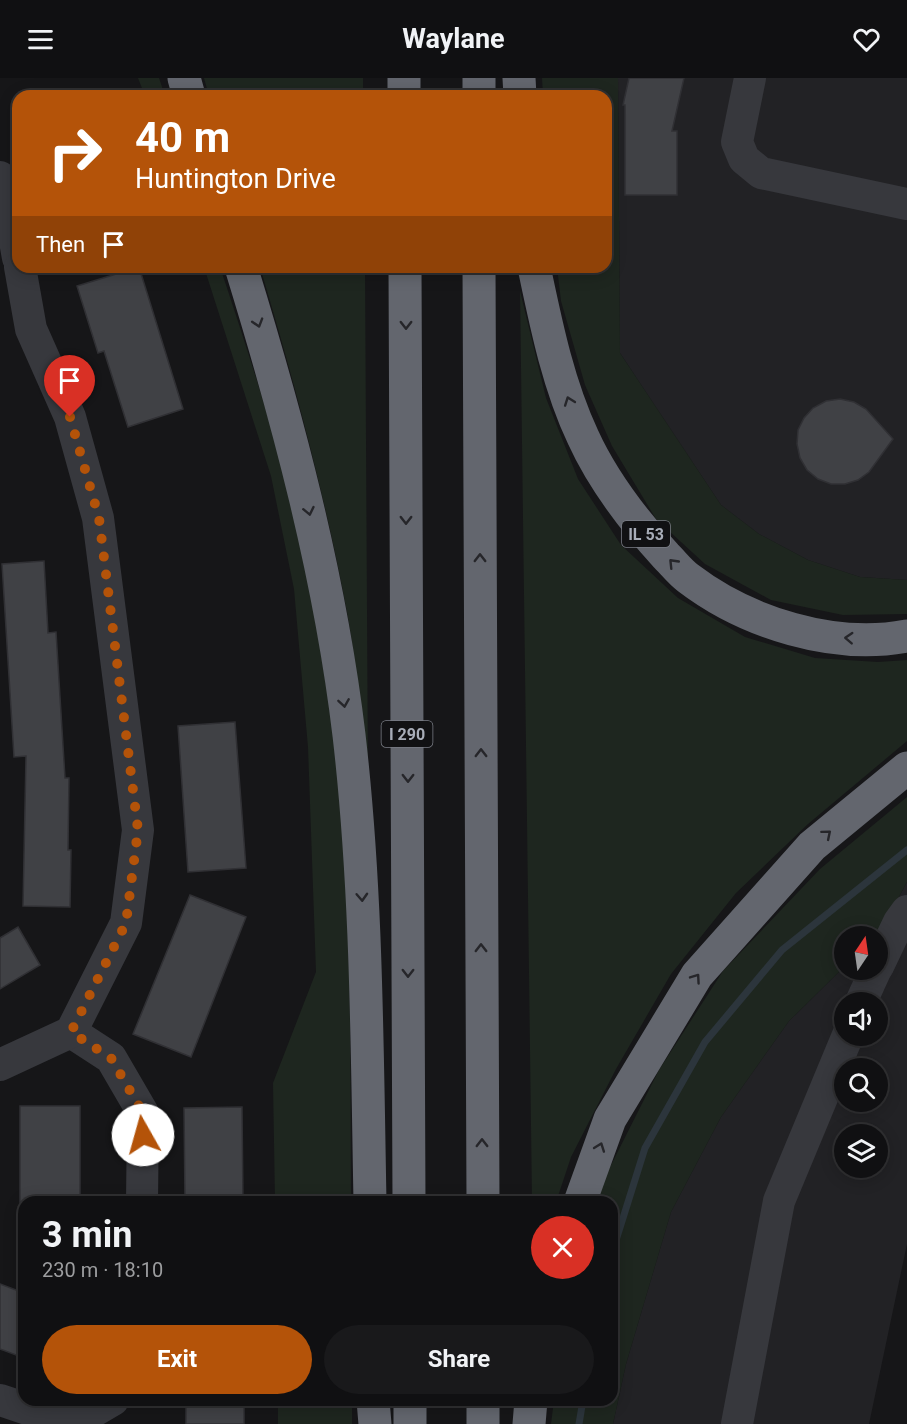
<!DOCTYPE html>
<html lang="en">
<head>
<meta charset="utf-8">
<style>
	:root { --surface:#101012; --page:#19191b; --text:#f1f3f6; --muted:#9c9d9f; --line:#303032; --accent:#b45309 }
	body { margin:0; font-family:Roboto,sans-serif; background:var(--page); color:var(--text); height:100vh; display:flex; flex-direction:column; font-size:22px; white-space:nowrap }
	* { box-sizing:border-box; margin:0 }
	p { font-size:20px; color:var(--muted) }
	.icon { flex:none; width:33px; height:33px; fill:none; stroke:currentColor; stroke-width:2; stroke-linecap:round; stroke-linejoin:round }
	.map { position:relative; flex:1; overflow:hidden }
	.details { position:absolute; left:18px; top:1118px; width:600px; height:210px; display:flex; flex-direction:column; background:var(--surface); border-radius:18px; box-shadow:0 3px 15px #0003,0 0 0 2px var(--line) }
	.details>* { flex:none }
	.top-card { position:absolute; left:12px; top:12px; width:600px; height:183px; border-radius:18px; box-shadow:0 3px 15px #0003,0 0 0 2px var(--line); background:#b45309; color:#fff; overflow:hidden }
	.needle { width:39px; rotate:13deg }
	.buttons { position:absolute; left:834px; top:848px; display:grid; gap:12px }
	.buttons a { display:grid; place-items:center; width:54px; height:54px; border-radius:50%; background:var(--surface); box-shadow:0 3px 15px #0003,0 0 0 2px var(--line); font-size:30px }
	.pin { position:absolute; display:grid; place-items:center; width:51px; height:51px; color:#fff; margin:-62px -26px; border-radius:50% 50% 50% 0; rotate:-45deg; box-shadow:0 0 6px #0007 }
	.pin .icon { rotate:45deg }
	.me { position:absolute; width:66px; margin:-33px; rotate:353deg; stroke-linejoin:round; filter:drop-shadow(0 0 4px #0008) }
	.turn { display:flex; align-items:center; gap:21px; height:126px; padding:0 24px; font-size:27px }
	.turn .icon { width:78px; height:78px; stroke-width:2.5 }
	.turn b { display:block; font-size:42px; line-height:51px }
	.then { display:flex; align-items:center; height:57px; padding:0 24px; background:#0003; gap:12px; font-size:22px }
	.round { display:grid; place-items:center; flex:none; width:63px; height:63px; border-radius:32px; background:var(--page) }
	.overview { display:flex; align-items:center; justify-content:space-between; height:102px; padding:0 24px }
	h1 { font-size:36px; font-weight:700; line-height:45px }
	.button { display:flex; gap:12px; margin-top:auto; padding:12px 24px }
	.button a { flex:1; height:69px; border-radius:36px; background:var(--accent); color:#fff; font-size:24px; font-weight:700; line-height:69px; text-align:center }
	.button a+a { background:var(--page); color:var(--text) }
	header { display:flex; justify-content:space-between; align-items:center; height:78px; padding:0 24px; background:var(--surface); font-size:27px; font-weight:700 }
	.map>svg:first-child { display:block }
	.built { fill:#222225; fill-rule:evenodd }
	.green { fill:#1e261f }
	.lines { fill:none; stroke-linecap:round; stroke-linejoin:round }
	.stream { stroke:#2c353c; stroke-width:7 }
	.building { fill:#404145; stroke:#303034; stroke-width:1.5 }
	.minor { stroke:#37383d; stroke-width:32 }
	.highway { stroke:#63666e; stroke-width:33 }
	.oneway { stroke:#26262a }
	.route { stroke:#b45309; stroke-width:10; stroke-dasharray:0 18 }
	.labels { text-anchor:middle; stroke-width:4.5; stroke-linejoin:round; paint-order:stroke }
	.shield { fill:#111113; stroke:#7b7e86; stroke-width:1.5 }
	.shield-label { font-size:16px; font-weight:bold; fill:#a8adb8 }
</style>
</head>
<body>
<header><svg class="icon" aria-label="menu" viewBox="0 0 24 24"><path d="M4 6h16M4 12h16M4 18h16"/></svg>Waylane<svg class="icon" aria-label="heart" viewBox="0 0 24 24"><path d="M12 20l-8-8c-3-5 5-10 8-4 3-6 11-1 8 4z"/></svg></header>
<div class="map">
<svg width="907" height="1346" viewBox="0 0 907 1346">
	<rect width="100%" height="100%" fill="#161618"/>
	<!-- built -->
	<g class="built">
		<path d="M 618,0 L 907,0 L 907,502 L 860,499 L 808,482 L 759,456 L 721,427 L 620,275 Z"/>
		<path d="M 907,804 L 907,1166 L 869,1346 L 613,1346 L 626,1286 L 671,1134 L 721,1039 L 789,943 L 844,889 L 844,891 L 878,891 L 878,857 ZM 844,924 L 878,924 L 878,957 L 844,957 ZM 844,990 L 878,990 L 878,1023 L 844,1023 ZM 844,1056 L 878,1056 L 878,1089 L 844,1089 Z"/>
	</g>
	<!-- green -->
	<g class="green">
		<path d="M 138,0 L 159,0 L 165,18 L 145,18 Z"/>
		<path d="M 204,0 L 363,0 L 363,18 L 209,18 Z"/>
		<path d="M 542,0 L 618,0 L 620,275 L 721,427 L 759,456 L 808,482 L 860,499 L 907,502 L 907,536 L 843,537 L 771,522 L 705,486 L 656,441 L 612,368 L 585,307 L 561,223 L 557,189 L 606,189 L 606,18 L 543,18 Z"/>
		<path d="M 204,189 L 220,189 C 244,261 268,334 287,408 C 304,477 317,548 328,619 C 353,785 350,956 351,1123 L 275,1123 L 273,1005 L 316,894 L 308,669 L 294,511 L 271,398 Z"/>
		<path d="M 260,189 L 365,189 L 368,702 C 361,646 357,589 347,534 C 325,417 294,303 260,189 Z"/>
		<path d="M 520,213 L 546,320 L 578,401 L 621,467 L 678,520 L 745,559 L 815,580 L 878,584 L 907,582 L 907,663 L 808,746 L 736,815 L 671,896 L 616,991 L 571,1079 L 556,1124 L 532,1123 Z"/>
		<path d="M 907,719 L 907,804 L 878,857 L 844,858 L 844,889 L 789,943 L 721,1039 L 671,1134 L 626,1286 L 613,1346 L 551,1346 L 554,1322 L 612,1322 L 612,1124 L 596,1123 L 602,1105 L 659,992 L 723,893 L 820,791 Z"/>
		<rect x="278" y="1322" width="74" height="24"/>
	</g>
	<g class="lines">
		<!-- stream -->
		<g class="stream">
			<path d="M 612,1175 L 645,1070 L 705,964 L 782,872 L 907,772"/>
			<path d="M 579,1346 L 583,1322"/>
		</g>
	</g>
	<!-- building -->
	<g class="building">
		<path d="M 629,0 L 684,0 L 672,53 L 677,53 L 677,117 L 625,117 L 625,27 L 623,27 Z"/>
		<path d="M 139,189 L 183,331 L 128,349 L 104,273 L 98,275 L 77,208 Z"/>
		<path d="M 840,321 L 854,324 L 866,331 L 893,361 L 869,394 L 858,402 L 845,406 L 831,406 L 818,401 L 807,392 L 800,380 L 797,366 L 798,352 L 804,340 L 813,330 L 826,323 Z"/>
		<path d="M 44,483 L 48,555 L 56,554 L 65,700 L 69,700 L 68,772 L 71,772 L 70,829 L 23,828 L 26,678 L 14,679 L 2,486 Z"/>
		<path d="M 235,644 L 246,790 L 188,794 L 178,648 Z"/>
		<path d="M 190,817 L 246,839 L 191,979 L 133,956 Z"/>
		<path d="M 18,849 L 40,887 L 0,911 L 0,860 Z"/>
		<rect x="20" y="1028" width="60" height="96"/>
		<path d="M 242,1029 L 243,1124 L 185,1124 L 184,1030 Z"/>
		<path d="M 0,1206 L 24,1215 L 24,1280 L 0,1271 Z"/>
		<rect x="186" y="1322" width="58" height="24"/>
	</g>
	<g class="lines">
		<!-- minor -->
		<g class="minor">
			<path d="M 750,0 L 737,64 L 744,81 L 761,95 L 907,126"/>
			<path d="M 0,99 L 9,130 L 18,180"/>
			<path d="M 878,888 L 899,844 L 907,833"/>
			<path d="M 861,924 L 876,891"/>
			<path d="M 71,954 L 111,980 L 143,1035 L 142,1124"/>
			<path d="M 0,987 L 71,954 L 126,845 L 138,752 L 98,440 L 70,339 L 31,251 L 20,189"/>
			<path d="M 0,1322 L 72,1346 L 113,1322"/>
			<path d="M 737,1346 L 779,1123 L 848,957"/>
		</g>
		<!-- highway -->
		<g class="highway">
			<path d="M 184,0 L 189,18"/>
			<path d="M 404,0 L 404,18"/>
			<path d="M 479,0 L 479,18"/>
			<path d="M 519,0 L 520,18"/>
			<path d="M 241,189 C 288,342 330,498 349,657 C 367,812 367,968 370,1124"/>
			<path d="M 405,189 L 409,1124"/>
			<path d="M 479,189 L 483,1124"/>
			<path d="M 534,189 C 546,246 558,306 583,359 C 603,403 633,442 666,478 C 673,485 680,494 688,500 C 747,545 834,572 907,558"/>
			<path d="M 580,1124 L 610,1041 L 697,897 L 812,768 L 907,690"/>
			<path d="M 373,1322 L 375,1346"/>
			<path d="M 410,1322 L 410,1346"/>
			<path d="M 483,1322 L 483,1346"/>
			<path d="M 529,1346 L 531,1322"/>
		</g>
	</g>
	<!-- one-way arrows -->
	<defs><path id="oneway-chevron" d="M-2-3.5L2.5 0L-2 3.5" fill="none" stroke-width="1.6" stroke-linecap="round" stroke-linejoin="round" transform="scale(1.5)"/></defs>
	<g class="oneway">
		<use href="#oneway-chevron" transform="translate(258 245) rotate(73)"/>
		<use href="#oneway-chevron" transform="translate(406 247) rotate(90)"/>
		<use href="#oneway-chevron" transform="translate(569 323) rotate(-110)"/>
		<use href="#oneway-chevron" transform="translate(309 433) rotate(78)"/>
		<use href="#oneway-chevron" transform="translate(406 442) rotate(90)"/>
		<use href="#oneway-chevron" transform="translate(480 480) rotate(-90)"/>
		<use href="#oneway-chevron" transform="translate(673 485) rotate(-134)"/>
		<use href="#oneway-chevron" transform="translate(849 560) rotate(-177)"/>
		<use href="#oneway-chevron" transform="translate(344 625) rotate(81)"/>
		<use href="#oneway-chevron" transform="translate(481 675) rotate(-90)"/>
		<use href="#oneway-chevron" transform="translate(408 700) rotate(90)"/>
		<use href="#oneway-chevron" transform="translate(827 756) rotate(-40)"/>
		<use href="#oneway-chevron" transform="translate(362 819) rotate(87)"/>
		<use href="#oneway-chevron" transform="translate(481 870) rotate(-90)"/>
		<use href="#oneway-chevron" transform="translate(408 895) rotate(90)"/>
		<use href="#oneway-chevron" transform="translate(696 900) rotate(-55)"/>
		<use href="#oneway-chevron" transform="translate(482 1065) rotate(-90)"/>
		<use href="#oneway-chevron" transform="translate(600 1069) rotate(-70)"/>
	</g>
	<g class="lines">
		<!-- route -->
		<path class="route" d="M 70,339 L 99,440 L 138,752 L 126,845 L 71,954 L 111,980 L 143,1035 L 143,1057"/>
	</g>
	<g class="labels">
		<!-- shield labels -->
		<g class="shield">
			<rect x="622" y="443" width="48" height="26" rx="4.5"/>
			<rect x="381.5" y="643" width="51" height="26" rx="4.5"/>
		</g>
		<g class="shield-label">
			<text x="646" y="462">IL 53</text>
			<text x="407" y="662">I 290</text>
		</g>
	</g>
</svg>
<div class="buttons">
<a><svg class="needle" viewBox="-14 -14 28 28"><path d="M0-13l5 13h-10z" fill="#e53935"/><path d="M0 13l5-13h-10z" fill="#9c9d9f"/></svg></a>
<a><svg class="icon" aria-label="sound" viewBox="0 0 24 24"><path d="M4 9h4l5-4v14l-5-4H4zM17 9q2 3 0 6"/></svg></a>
<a><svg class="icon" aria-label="search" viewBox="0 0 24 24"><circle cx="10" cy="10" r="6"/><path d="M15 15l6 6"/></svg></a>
<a><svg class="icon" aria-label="layers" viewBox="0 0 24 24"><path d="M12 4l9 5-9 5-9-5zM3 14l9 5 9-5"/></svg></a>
</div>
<div class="pin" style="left:70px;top:339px;background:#d93025"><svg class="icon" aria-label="arrive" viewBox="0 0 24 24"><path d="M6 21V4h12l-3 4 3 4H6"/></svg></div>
<svg class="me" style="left:143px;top:1057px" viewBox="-20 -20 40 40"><circle r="19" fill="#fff"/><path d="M0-13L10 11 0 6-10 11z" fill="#b45309"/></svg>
<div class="top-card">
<div class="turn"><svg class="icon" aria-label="right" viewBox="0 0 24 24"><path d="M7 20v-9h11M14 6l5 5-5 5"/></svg><div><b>40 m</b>Huntington Drive</div></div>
<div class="then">Then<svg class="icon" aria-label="arrive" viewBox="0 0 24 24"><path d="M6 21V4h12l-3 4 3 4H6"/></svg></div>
</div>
<section class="details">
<div class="overview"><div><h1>3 min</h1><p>230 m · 18:10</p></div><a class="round" style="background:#d93025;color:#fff"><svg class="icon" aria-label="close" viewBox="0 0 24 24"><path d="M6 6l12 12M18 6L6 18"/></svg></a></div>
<div class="button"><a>Exit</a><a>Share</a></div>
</section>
</div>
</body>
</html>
